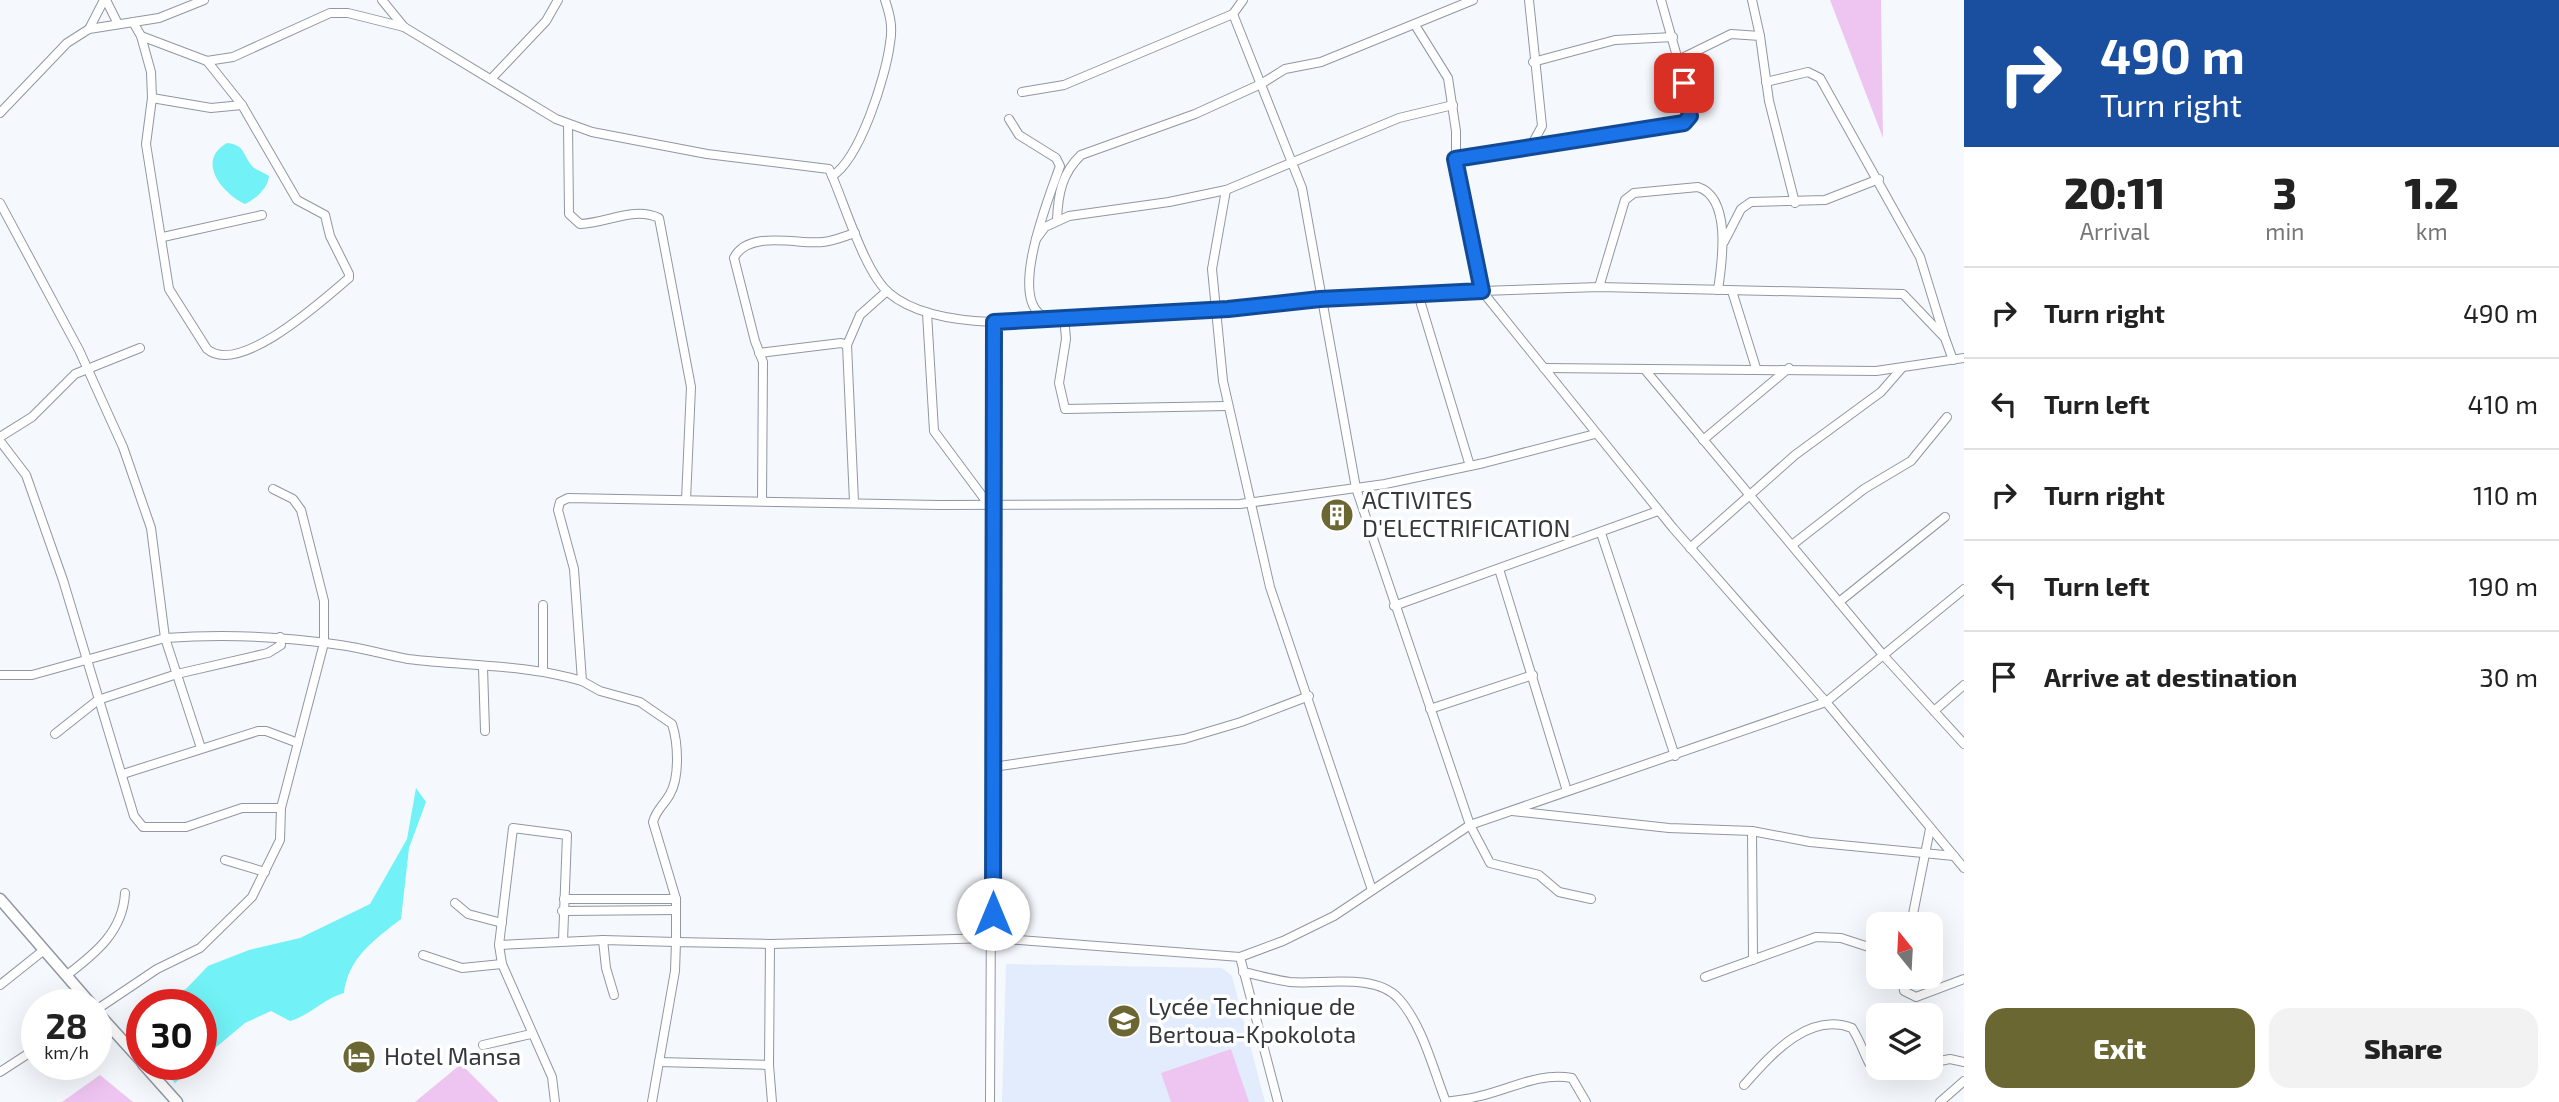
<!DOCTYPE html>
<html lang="en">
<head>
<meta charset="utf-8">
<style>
	:root { --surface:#fff; --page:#f2f2f2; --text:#222; --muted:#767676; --line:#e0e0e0; --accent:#6b6733 }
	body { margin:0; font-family:"Exo 2",sans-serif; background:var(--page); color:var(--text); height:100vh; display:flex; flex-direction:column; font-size:26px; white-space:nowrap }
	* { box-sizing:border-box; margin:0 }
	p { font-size:23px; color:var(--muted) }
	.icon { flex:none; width:38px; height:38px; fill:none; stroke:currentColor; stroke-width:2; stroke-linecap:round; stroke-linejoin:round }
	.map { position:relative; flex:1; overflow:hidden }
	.details { display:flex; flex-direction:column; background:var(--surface); width:595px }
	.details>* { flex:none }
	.guide { background:#1a4fa0; color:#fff; overflow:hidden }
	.needle { width:46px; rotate:342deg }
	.controls { position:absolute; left:1866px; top:912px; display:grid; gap:14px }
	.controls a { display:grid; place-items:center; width:77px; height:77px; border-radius:14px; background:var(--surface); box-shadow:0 7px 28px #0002; font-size:35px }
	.speed { position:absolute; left:21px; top:989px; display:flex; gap:14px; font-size:35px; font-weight:700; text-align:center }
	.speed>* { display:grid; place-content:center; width:91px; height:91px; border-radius:50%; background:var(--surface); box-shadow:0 7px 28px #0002; line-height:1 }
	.speed small { font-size:18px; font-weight:400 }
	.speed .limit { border:10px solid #d22; background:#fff; color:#111 }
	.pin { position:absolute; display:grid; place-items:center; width:60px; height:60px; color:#fff; margin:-30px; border-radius:14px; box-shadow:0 4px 10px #0006 }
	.me { position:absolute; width:77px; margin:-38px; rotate:0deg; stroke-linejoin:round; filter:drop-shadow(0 0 5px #0008) }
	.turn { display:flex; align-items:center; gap:24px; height:147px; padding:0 21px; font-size:32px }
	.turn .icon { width:91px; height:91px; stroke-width:2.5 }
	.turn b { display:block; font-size:49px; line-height:60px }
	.eta { display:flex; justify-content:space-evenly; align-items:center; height:119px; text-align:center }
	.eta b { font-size:42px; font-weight:800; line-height:49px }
	.primary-button { display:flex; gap:14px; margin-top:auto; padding:14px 21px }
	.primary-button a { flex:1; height:80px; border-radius:21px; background:var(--accent); color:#fff; font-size:28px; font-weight:800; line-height:80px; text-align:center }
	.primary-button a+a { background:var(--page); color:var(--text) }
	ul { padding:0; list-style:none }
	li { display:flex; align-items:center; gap:21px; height:91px; padding:0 21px; border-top:2px solid var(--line) }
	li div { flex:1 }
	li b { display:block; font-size:26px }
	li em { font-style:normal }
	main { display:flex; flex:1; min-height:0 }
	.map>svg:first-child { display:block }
	.built { fill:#e3ecfc }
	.green { fill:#eec5f1 }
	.water { fill:#72f2f6 }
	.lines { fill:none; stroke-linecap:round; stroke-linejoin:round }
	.minor-casing { stroke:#9097a3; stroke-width:10 }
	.secondary-casing { stroke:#9097a3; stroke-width:13 }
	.minor { stroke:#fff; stroke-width:8 }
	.secondary { stroke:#fff; stroke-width:10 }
	.route-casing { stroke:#114b97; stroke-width:18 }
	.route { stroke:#1a73e8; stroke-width:12 }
	.labels { text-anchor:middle; stroke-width:7; stroke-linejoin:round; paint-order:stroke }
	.poi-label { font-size:24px; fill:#34373c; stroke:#fff; text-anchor:start }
</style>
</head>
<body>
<main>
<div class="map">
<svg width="1964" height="1102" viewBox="0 0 1964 1102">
	<rect width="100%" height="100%" fill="#f5f8fd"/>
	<!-- built -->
	<path class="built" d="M 1006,964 L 1222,968 L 1232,976 L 1265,1102 L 1002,1102 Z"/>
	<!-- green -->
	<g class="green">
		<path d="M 1830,0 L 1881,0 L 1883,138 Z"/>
		<path d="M 1231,1049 L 1249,1102 L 1171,1102 L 1161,1073 Z"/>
		<path d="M 461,1064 L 499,1102 L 415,1102 Z"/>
		<path d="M 100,1075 L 133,1102 L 62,1102 Z"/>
	</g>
	<!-- water -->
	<g class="water">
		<path d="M 227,143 C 246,145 242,155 253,167 C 256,170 264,173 269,176 C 268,188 256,199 245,204 C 223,194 195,161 227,143 Z"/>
		<path d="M 416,788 L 426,802 L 409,848 L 401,919 C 374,940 348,958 344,993 C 323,999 311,1015 290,1021 L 271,1011 L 245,1023 L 201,1060 L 201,1004 L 156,1004 L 156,998 L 186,989 L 208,966 L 249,950 L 300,938 L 370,904 L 407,839 Z"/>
		<path d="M 157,1064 L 197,1064 L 175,1083 Z"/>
	</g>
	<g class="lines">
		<defs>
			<g id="minor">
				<path d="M 106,0 L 117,22"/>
				<path d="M 382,0 L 404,27 L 556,119 L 592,132 L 707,154 L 829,169 C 844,201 864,272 889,293 C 915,315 961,321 995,322 C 1026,322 1059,317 1090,315 C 1221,309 1352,298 1482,291 L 1673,528 L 1826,702 L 1964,868"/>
				<path d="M 1529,0 L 1542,126 L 1530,148"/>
				<path d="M 1661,0 L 1678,60"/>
				<path d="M 1752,0 L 1760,36"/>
				<path d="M 1233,14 L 1243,0"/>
				<path d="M 133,22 L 141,36 L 151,72 L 152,98 L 146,144 L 169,289 L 207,349 C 239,377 323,300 349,278 L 349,274 L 330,236 L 325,215 L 297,200 L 242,105 L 207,61"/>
				<path d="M 1415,25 L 1448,78 L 1456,131 L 1456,172 L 1482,291 L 1599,287 L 1903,294 L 1945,338 L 1953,360"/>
				<path d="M 89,29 L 104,0"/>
				<path d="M 141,36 L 207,61 L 233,57 L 330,13 L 348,13 L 404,27"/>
				<path d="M 1533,62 L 1615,40 L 1673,37"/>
				<path d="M 492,78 L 546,21 L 558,0"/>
				<path d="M 1766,82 L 1808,72 L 1820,78 L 1920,257 L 1944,335"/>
				<path d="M 1022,92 L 1064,85 L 1233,14 L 1302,188 L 1356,488 L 1470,825 L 1490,863 L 1539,875 L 1559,892 L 1591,899"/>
				<path d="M 152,98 L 211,108 L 242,105"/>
				<path d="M 0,113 L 67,43 L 89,29 L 159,18 L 204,0"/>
				<path d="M 1009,119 L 1019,135 L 1056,158 L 1060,166 C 1050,195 1006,301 1045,317"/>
				<path d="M 568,124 L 569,214 L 580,224 C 607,223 634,206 659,218 L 691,387 L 686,500"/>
				<path d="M 1455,159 L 1684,123 L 1690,116 L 1678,60 L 1731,34 L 1760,36 L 1769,101 L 1795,203"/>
				<path d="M 832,176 C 860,159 886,76 890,43 C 893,27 890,15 885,0"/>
				<path d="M 1226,190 L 1212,269 L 1223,381 L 1270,587 L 1372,890"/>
				<path d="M 0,203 L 79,350 L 123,447 L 151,528 L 165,638 L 32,675 L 0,675"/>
				<path d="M 1057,220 C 1058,194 1062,173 1081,155 L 1195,114 L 1261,84 L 1285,69 L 1321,62 L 1473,0"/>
				<path d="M 163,237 L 262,215"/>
				<path d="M 1036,239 L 1045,227 L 1069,216 L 1169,202 L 1226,190 L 1399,118 L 1453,105"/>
				<path d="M 1724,242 L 1741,209 L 1751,202 L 1825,200 L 1879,179"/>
				<path d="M 1599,287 L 1625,200 L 1634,193 L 1698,187 C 1732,198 1722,263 1718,290"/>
				<path d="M 1732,291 L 1756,368"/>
				<path d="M 1418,294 L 1470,466"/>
				<path d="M 927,313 L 934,431 L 989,505"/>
				<path d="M 1064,316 L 1066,339 L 1059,383 L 1065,409 L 1228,406"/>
				<path d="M 759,353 L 841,343 L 847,345"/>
				<path d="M 1544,368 L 1876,371 L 1964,358"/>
				<path d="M 1646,371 L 1884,656 L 1964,744"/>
				<path d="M 0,437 L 32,417 L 75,374 L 140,348"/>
				<path d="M 1703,440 L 1789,368"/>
				<path d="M 0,441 L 26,475 L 63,580 L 134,816 L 143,827 L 186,827 L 242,808 L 281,808 L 280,840 L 252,897 L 200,948 L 157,969 L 96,1010"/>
				<path d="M 273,489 L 293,499 L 301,510 L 324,601 L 324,643 L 281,808"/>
				<path d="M 762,501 L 763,362 L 755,341 L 734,258 C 748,229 800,245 823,242 C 834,241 845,236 855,233"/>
				<path d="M 854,502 L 847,345 L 860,315 L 887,291"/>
				<path d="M 1601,533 L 1675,756"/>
				<path d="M 1792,545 L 1864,489 L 1911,461 L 1947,417"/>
				<path d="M 1690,548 L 1795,455 L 1881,392 L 1901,369"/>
				<path d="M 1499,569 L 1567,791"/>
				<path d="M 1839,602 L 1945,517"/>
				<path d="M 543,605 L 543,671"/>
				<path d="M 1394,606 L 1658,511"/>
				<path d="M 483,667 L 485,731"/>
				<path d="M 1430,709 L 1533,675"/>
				<path d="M 1934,711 L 1964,685"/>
				<path d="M 55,734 L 98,700 L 177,674 L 268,653 L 281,645 L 280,637"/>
				<path d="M 201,748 L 165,638 C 224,634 281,636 340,645 C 363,648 385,655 408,659 C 465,666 526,664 582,681 L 574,569 L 558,510 L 560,502 L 568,498 L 939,505 L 1240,504 L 1385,484 L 1484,463 L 1595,434"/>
				<path d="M 993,767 L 1184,739 L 1241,722 L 1309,696"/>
				<path d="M 123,774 L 258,731 L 266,731 L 298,743"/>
				<path d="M 1512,811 L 1669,828 L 1752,831 L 1810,842 L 1954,856"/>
				<path d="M 1752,831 L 1753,960"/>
				<path d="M 225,860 L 265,872"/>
				<path d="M 564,899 L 676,899"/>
				<path d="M 455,903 L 468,914 L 502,923"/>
				<path d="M 562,911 L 676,910"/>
				<path d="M 1911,924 L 1930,829"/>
				<path d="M 603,940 L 606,968 L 614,995"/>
				<path d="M 770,944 L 769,1065 L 772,1102"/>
				<path d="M 499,945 L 603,940 L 676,942 L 676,899 L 653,822 C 656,810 664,805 670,794 C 680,777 678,742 672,724 L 640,702 L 600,691 L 582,681"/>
				<path d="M 423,955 L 462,968 L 502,964"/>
				<path d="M 1240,957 L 1278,1102"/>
				<path d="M 1243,972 C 1258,975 1274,980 1290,982 C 1322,985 1375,972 1399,999 C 1423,1026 1433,1069 1446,1102 C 1457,1100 1469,1099 1480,1096 C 1512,1089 1538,1072 1572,1078 L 1586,1102"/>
				<path d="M 67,975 C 96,953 123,931 125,893"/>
				<path d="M 1902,976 L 1904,991 L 1916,997 L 1964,979"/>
				<path d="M 1705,977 L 1816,937 L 1841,938 L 1878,950"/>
				<path d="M 0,985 L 44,950"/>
				<path d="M 483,1045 L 531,1034"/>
				<path d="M 659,1062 L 769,1065"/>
				<path d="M 1930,1063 L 1950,1059 L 1964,1062"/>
				<path d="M 0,1072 L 37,1048"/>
				<path d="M 1744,1085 C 1770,1056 1808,1011 1852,1028 C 1874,1064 1863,1084 1915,1068"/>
				<path d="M 555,1102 L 552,1077 L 502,964 L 499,945 L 513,828 L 567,835 L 563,941"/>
				<path d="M 652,1102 L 675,971 L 676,942 L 770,944 L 993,938 L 1240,957 L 1283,941 L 1334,916 L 1470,825 L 1826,702 L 1964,589"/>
				<path d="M 990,1102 L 994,322"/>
				<path d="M 1940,1102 L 1964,1081"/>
			</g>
			<g id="secondary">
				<path d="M 0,899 L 91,1004"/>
				<path d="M 96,1011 L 142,1062"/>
				<path d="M 143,1064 L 177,1102"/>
			</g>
		</defs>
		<!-- minor casing -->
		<use href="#minor" class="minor-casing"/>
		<!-- secondary casing -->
		<use href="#secondary" class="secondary-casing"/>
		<!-- minor -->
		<use href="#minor" class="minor"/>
		<!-- secondary -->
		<use href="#secondary" class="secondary"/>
	</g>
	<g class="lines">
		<defs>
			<path id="route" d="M 993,914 L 994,322 L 1228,309 L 1320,299 L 1482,291 L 1455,159 L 1684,123 L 1690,116 L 1684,83"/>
		</defs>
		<!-- route casing -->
		<use href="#route" class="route-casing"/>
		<!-- route -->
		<use href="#route" class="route"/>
	</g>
	<!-- icons -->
	<defs>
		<symbol id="building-disc" viewBox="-11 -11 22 22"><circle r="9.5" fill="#6b6733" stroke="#fff"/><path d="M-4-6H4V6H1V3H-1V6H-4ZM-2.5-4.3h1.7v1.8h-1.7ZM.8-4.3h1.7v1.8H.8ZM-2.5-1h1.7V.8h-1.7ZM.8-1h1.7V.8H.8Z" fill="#fff"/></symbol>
		<symbol id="school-disc" viewBox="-11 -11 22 22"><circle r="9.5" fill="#6b6733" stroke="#fff"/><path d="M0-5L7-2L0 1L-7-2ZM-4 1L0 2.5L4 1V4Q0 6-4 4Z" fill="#fff"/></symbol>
		<symbol id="hotel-disc" viewBox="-11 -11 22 22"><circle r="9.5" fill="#6b6733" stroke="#fff"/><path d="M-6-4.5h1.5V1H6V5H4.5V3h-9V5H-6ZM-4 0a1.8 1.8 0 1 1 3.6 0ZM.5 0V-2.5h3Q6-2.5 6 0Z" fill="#fff"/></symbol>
	</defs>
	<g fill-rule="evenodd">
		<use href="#building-disc" x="1318" y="496" width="38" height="38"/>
		<use href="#school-disc" x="1105" y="1002" width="38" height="38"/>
		<use href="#hotel-disc" x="340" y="1038" width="38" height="38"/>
	</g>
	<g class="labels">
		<!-- poi labels -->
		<g class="poi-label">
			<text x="1362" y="509">ACTIVITES<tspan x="1362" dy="28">D'ELECTRIFICATION</tspan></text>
			<text x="1148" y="1015">Lycée Technique de<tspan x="1148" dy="28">Bertoua-Kpokolota</tspan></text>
			<text x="384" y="1065">Hotel Mansa</text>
		</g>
	</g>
</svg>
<div class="controls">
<a><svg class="needle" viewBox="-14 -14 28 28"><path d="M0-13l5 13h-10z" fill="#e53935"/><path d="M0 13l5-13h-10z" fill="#767676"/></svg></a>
<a><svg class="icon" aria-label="layers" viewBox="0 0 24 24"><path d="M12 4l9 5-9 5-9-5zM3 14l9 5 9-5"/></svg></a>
</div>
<div class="speed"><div>28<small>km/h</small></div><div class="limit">30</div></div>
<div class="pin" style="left:1684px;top:83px;background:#d93025"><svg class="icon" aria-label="arrive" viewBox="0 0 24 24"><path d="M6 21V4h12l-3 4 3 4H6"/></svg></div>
<svg class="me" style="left:993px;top:914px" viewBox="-20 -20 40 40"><circle r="19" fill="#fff"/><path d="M0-13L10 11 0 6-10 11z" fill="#1a73e8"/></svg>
</div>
<section class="details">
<div class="guide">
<div class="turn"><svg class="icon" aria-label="right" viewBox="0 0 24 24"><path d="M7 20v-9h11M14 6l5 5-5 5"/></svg><div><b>490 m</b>Turn right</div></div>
</div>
<div class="eta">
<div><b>20:11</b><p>Arrival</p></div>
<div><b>3</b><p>min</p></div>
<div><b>1.2</b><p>km</p></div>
</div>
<ul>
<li><svg class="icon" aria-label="right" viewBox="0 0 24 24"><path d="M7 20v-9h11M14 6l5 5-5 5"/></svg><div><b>Turn right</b></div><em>490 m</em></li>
<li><svg class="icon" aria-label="left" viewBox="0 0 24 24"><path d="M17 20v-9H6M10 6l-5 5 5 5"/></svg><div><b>Turn left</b></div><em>410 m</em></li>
<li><svg class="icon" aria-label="right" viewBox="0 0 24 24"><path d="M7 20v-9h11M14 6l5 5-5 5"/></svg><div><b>Turn right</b></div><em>110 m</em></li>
<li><svg class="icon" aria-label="left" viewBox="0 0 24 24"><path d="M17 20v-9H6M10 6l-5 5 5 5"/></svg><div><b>Turn left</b></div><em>190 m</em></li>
<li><svg class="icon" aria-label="arrive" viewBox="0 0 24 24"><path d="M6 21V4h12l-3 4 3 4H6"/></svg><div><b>Arrive at destination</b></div><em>30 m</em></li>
</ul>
<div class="primary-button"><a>Exit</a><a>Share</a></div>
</section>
</main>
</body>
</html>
